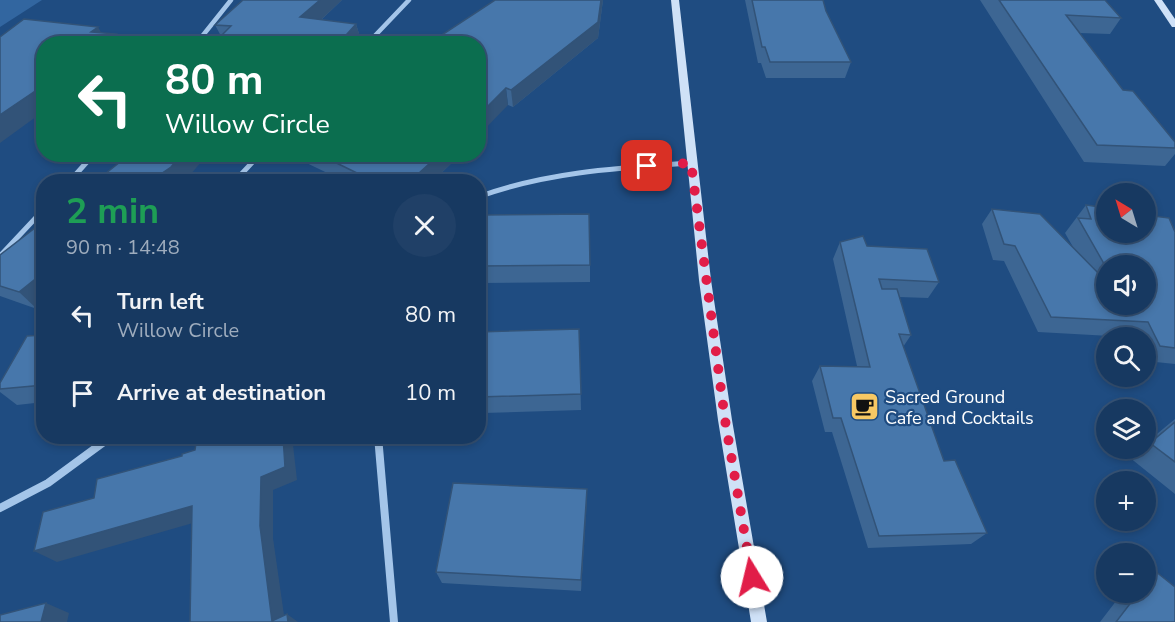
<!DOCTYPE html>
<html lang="en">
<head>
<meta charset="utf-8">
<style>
	:root { --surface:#173961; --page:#204067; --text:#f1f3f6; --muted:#9eacbd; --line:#365376 }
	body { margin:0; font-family:"Nunito Sans",sans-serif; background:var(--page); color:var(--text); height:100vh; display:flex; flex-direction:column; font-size:22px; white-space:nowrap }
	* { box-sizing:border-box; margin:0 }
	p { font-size:20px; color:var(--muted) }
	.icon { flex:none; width:33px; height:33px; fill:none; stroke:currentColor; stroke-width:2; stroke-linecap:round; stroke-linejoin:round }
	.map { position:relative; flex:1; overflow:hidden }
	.sheet { position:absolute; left:36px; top:174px; width:450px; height:270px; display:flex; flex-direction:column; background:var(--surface); border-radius:24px; box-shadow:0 3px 9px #0003,0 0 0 2px var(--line) }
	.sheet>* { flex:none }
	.guide { position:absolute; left:36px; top:36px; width:450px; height:126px; border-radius:24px; box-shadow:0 3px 9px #0003,0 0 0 2px var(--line); background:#0b6e4f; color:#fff; overflow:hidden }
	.needle { width:39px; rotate:322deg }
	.fabs { position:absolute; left:1096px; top:183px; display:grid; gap:12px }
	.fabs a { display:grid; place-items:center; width:60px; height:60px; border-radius:50%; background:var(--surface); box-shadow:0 3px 9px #0003,0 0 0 2px var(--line); font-size:30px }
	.pin { position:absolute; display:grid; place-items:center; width:51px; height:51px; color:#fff; margin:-26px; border-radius:12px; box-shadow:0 3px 9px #0006 }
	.me { position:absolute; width:66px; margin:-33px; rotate:351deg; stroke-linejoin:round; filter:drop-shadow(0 0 4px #0008) }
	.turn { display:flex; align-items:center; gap:21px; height:126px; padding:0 30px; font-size:27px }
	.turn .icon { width:78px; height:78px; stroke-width:2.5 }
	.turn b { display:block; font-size:42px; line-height:51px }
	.round { display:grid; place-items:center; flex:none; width:63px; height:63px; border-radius:32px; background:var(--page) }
	.summary { display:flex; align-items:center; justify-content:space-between; height:102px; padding:0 30px }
	h1 { font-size:36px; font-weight:700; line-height:45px; color:#1e9e55 }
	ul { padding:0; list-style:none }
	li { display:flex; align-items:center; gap:18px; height:78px; padding:0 30px }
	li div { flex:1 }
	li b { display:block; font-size:22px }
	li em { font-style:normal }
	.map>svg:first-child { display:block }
	.green { fill:#3266a0 }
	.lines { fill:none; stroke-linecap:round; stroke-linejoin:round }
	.street-far2 { stroke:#a4c5e9; stroke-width:4.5 }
	.street-far1 { stroke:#a4c5e9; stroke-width:5 }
	.street { stroke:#a4c5e9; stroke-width:8 }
	.secondary { fill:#cfe1f7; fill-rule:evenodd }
	.wall { fill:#3d6693; fill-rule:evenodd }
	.shaded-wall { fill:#325378 }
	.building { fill:#4777ab; stroke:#325378; stroke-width:1.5 }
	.route { stroke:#e11d48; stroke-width:10; stroke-dasharray:0 18 }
	.labels { text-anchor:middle; stroke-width:4.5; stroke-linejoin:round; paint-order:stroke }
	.poi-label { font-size:18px; fill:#fff; stroke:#1f4c81; text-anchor:start }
</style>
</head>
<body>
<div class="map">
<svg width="1175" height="622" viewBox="0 0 1175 622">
	<rect width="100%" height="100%" fill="#1f4c81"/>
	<!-- green -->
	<path class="green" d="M 0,0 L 42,0 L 0,27 Z"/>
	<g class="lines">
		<!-- street-far2 -->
		<g class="street-far2">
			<path d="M 196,44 L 231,0"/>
			<path d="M 367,44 L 409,0"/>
		</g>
		<!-- street-far1 -->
		<g class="street-far1">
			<path d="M 69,182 L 94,154"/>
			<path d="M 234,182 L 260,154"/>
			<path d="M 478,197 C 547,172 618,168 691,163"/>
			<path d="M 0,256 L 44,209"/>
		</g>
		<!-- street -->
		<g class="street">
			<path d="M 378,436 L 394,622"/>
			<path d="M 0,508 L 48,483 L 112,436"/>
		</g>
		<!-- secondary -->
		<g class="secondary">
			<path d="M 671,0 L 679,0 L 711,280 L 732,420 L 767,622 L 751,622 L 718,420 L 699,280 Z"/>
			<path d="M 1154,0 L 1162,0 L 1175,19 L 1175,27 L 1172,27 Z"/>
		</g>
	</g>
	<!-- wall -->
	<g class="wall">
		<path d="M 342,0 L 321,20 L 356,24 L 361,40 L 358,44 L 213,44 L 221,36 L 215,25 Z"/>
		<path d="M 495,0 L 603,0 L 598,38 L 513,107 L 508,105 Z"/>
		<path d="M 745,0 L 823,0 L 826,11 L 851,62 L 845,78 L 766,78 L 761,63 L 758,63 Z"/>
		<path d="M 980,0 L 1105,0 L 1121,18 L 1110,34 L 1079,33 L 1123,90 L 1175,142 L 1175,154 L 1165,166 L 1084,162 Z"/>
		<path d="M 461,154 L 432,182 L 346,182 L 290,155 Z"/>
		<path d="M 1086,205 L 1175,232 L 1175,364 L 1146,361 L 1146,338 L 1038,332 L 1004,261 L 993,260 L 982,224 L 992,209 L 1073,247 L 1065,233 ZM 1107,266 L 1146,304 L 1107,304 Z"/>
		<path d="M 44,221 L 44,303 L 37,309 L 0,296 L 0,255 Z"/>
		<path d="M 840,242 L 939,282 L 928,298 L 899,297 L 911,335 L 903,347 L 944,461 L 987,533 L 971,544 L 868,548 L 832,432 L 825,432 L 812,381 L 820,366 L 857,366 L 833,259 Z"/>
		<path d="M 478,250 L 590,265 L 590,282 L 480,283 L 478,277 Z"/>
		<path d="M 579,329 L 581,410 L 483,413 L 478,403 L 478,332 Z"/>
		<path d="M 44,335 L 44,402 L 17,405 L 0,392 L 0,383 Z"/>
		<path d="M 1175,419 L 1175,494 L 1129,457 L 1140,448 L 1146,448 L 1146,443 Z"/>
		<path d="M 587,489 L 581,591 L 442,583 L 436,572 Z"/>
		<path d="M 1155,571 L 1175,622 L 1100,622 L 1123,592 L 1146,592 L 1146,575 Z"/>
	</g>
	<!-- shaded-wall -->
	<g class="shaded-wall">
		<path d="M 320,0 L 342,0 L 306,34 L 300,17 Z"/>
		<path d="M 601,0 L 603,0 L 598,38 L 513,107 L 511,90 Z"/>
		<path d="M 356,24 L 361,40 L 358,44 L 338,44 Z"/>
		<path d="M 98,27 L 106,41 L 116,34 L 121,44 L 98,44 L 91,32 Z"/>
		<path d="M 44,85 L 44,111 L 0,143 L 0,115 Z"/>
		<path d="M 506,88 L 508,105 L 478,136 L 478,116 Z"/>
		<path d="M 182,154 L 208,154 L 184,182 L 154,182 L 152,180 Z"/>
		<path d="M 440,154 L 461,154 L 432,182 L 409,182 Z"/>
		<path d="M 44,272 L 44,303 L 37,309 L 19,292 Z"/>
		<path d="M 283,436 L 292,436 L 297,480 L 273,490 L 273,538 L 285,622 L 272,621 L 260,526 L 261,477 Z"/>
		<path d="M 587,489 L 587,502 L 581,591 L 581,580 Z"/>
		<path d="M 192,506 L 207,519 L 57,562 L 34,551 Z"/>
		<path d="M 46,603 L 69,613 L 67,622 L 41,622 Z"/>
		<path d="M 287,614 L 298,622 L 288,622 Z"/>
	</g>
	<!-- building -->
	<g class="building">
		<path d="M 243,0 L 320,0 L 300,17 L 356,24 L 338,44 L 213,44 L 231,26 L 215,25 Z"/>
		<path d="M 495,0 L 601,0 L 598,22 L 511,90 L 506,88 L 478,116 L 478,44 L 428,44 Z"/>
		<path d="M 752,0 L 823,0 L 826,11 L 851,62 L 770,62 L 765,47 L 762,47 Z"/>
		<path d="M 999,0 L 1105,0 L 1121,18 L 1066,15 L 1123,90 L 1133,91 L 1175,142 L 1175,148 L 1097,145 Z"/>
		<path d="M 24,19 L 98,27 L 91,32 L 116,34 L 102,44 L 44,44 L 44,85 L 0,115 L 0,37 Z"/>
		<path d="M 130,154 L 182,154 L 171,167 L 152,180 L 158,181 L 157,182 L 95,182 Z"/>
		<path d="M 318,154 L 440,154 L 409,182 L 347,182 L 357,173 Z"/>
		<path d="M 1086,205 L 1107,208 L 1107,232 L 1146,232 L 1146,215 L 1169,218 L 1175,232 L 1175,348 L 1160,346 L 1148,322 L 1051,317 L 1015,246 L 1004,244 L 992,209 L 1040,214 L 1107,282 L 1107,304 L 1146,304 L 1146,266 L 1107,266 L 1107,269 L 1078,218 L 1091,219 Z"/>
		<path d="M 589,214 L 590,265 L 478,266 L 478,250 L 483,215 Z"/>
		<path d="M 44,221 L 44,272 L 19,292 L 0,286 L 0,255 Z"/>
		<path d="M 863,236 L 867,246 L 927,249 L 939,282 L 879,279 L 882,289 L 897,289 L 911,335 L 899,334 L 944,461 L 955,460 L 987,533 L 879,536 L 841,418 L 833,418 L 820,366 L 870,367 L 840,242 Z"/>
		<path d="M 579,329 L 581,394 L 479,397 L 478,332 Z"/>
		<path d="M 44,335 L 44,385 L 0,389 L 0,383 L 27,336 Z"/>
		<path d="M 1175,422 L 1175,462 L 1150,443 Z"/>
		<path d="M 197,436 L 283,436 L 285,467 L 261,477 L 260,526 L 272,621 L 287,614 L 288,622 L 190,622 L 192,506 L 34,551 L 43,512 L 94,498 L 97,479 L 182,456 L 182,454 L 195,450 Z"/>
		<path d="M 453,483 L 587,489 L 581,580 L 436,572 Z"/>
		<path d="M 1155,571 L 1175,587 L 1175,622 L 1116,622 L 1139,592 L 1146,592 L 1146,583 Z"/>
		<path d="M 46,603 L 41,622 L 0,622 L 0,615 Z"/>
	</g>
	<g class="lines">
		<!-- route -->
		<path class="route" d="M 647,166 L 691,163 L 725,420 L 752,577"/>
	</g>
	<!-- icons -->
	<defs>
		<symbol id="cafe-square" viewBox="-11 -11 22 22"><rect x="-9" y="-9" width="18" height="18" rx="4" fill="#f7c864" stroke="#1f4c81"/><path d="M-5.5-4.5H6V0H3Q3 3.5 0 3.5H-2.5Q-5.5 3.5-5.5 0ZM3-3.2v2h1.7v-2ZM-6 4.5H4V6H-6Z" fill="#111"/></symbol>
	</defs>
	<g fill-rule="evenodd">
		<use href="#cafe-square" x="848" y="390" width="33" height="33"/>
	</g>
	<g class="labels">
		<!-- poi labels -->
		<g class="poi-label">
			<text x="885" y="403">Sacred Ground<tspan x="885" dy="21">Cafe and Cocktails</tspan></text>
		</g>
	</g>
</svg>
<div class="fabs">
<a><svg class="needle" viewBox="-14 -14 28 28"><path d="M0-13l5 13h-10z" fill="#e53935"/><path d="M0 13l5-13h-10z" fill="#9eacbd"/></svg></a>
<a><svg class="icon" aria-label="sound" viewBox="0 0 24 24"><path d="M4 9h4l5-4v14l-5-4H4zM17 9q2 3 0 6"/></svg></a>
<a><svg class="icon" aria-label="search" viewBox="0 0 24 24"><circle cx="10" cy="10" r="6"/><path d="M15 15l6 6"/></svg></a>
<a><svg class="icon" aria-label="layers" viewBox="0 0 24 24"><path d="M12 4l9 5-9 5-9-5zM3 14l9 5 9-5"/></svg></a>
<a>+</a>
<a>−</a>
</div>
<div class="pin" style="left:647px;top:166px;background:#d93025"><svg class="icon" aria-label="arrive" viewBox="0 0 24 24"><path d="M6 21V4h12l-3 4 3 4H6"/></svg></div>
<svg class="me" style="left:752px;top:577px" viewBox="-20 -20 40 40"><circle r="19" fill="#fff"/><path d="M0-13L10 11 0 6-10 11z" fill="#e11d48"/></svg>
<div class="guide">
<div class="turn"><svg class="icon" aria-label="left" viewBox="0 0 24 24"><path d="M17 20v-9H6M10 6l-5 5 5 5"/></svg><div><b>80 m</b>Willow Circle</div></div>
</div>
<section class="sheet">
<div class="summary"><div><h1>2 min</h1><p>90 m · 14:48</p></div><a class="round"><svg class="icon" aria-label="close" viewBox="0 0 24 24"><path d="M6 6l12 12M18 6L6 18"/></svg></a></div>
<ul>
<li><svg class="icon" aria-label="left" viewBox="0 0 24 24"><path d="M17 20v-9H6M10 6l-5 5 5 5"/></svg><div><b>Turn left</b><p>Willow Circle</p></div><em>80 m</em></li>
<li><svg class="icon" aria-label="arrive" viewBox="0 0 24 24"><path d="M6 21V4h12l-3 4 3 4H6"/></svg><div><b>Arrive at destination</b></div><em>10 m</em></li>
</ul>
</section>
</div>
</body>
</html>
